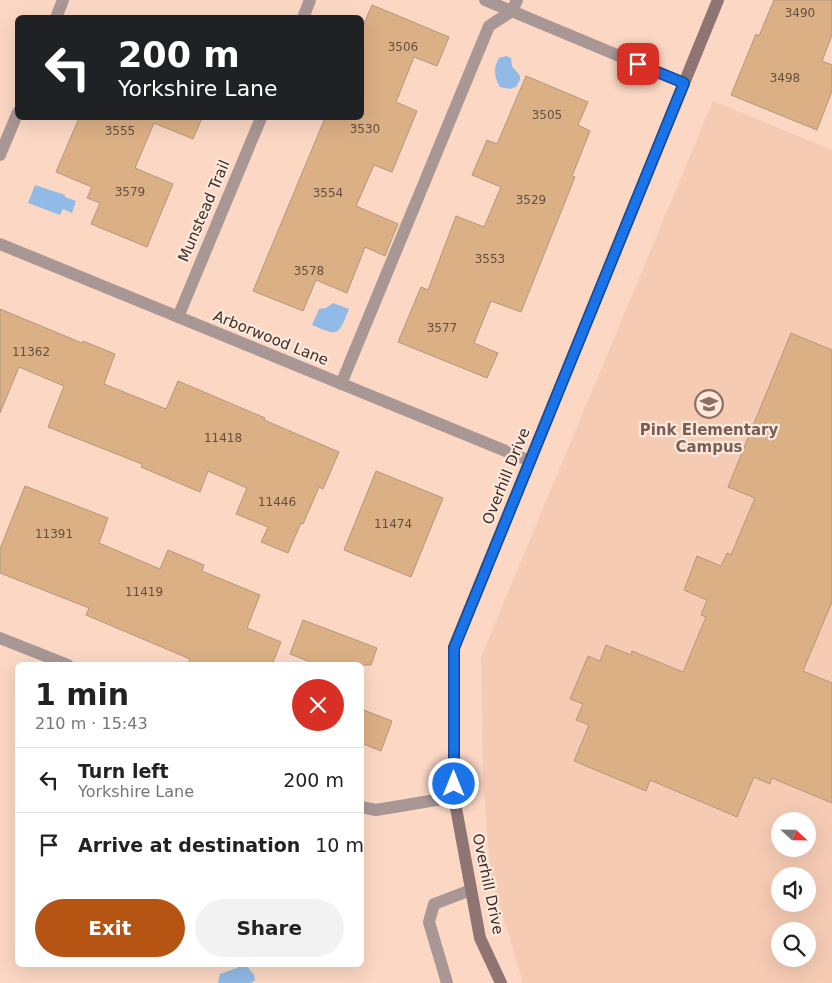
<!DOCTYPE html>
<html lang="en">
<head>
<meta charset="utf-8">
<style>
	:root { --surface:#fff; --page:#f2f2f2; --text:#222; --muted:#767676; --line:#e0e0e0; --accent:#b55413 }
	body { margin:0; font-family:"DejaVu Sans",sans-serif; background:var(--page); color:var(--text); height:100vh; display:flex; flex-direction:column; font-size:19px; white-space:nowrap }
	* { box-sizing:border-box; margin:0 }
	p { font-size:16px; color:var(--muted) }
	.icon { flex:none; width:28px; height:28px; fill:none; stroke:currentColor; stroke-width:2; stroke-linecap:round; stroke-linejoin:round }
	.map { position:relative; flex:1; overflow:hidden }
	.details { position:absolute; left:15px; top:662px; width:349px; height:305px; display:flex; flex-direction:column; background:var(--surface); border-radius:8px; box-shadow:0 5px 20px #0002 }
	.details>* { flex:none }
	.guide { position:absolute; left:15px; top:15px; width:349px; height:105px; border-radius:8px; box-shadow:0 5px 20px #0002; background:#202124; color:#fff; overflow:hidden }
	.needle { width:32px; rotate:112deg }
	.tools { position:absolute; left:771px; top:812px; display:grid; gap:10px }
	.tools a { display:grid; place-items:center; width:45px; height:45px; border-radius:50%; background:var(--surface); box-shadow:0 5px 20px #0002; font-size:25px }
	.pin { position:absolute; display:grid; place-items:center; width:42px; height:42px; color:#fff; margin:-21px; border-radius:10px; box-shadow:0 2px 8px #0006 }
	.me { position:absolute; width:55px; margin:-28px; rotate:0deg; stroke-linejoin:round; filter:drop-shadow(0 0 4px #0008) }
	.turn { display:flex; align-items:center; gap:18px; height:105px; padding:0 20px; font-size:22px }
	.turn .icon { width:65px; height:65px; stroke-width:2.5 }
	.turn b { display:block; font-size:35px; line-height:42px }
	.round { display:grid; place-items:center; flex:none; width:52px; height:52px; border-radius:26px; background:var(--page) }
	.overview { display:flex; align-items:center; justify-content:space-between; height:85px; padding:0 20px }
	h1 { font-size:30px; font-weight:800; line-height:38px }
	.primary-button { display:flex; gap:10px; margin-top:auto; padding:10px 20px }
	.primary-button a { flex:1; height:58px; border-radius:30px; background:var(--accent); color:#fff; font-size:20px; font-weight:800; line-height:58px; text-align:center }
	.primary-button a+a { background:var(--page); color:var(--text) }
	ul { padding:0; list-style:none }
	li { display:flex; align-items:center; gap:15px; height:65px; padding:0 20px; border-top:1px solid var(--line) }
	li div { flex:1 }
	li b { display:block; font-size:19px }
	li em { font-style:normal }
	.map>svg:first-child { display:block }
	.built { fill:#f6cbb4; fill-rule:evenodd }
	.water { fill:#92bae6 }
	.building { fill:#dcb085; stroke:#b2977e }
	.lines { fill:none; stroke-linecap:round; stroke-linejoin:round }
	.lane { stroke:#a99796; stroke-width:12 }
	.street { stroke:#a99796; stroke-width:12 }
	.secondary { stroke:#8e7473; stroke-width:12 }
	.route-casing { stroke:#114b97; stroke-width:12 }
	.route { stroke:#1a73e8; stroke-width:9 }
	.labels { text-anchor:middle; stroke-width:4.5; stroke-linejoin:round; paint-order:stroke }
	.number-label { font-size:12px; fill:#644e3e }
	.street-label { font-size:15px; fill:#3c2e27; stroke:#fee8dc }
	.education-label { font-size:15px; font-weight:bold; fill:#785e54; stroke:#fee8dc }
</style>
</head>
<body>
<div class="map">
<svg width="832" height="983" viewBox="0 0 832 983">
	<rect width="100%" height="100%" fill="#fbd7c4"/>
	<!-- built -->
	<path class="built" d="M 713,101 L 832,150 L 832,983 L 523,983 L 490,874 L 483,776 L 481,657 ZM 780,821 L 808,821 L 808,849 L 780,849 ZM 780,876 L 808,876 L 808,904 L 780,904 ZM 780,931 L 808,931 L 808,959 L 780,959 Z"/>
	<!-- water -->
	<g class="water">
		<path d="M 506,56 L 511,58 L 512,66 L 520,76 L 520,80 L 516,87 L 510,89 L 500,87 C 494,77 493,68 499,58 Z"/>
		<path d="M 35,185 L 65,195 L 65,197 L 76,201 L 72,213 L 63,209 L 60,215 L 28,203 Z"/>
		<path d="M 333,303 L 349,309 C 338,337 338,336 312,325 L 319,309 L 326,308 Z"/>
		<path d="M 240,965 L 247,966 L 254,975 L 255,980 L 251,983 L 218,983 L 220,974 L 237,968 Z"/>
	</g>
	<!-- building -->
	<g class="building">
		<path d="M 774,0 L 832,0 L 832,35 L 822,61 L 832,65 L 832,91 L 817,130 L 731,95 L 756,34 L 759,36 Z"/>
		<path d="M 372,5 L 449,37 L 437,66 L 414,57 L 396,102 L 417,111 L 392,172 L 374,165 L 356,206 L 398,224 L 385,256 L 365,247 L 347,293 L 316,280 L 303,311 L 253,291 L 325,118 L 361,118 L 361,31 Z"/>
		<path d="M 526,76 L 588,102 L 578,125 L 590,131 L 572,176 L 575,177 L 521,312 L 491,301 L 474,343 L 498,353 L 487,378 L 398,342 L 421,287 L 428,290 L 456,216 L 484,227 L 501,187 L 472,175 L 487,140 L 497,144 Z"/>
		<path d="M 79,118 L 202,118 L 193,139 L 154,123 L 135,168 L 173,184 L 147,247 L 91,224 L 100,203 L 87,198 L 92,187 L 56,172 Z"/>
		<path d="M 0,309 L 82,343 L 83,341 L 115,354 L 104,384 L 166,409 L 178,381 L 265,418 L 264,420 L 339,452 L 323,489 L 319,487 L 303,524 L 301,523 L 288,553 L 261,542 L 268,527 L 236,514 L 247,488 L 208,471 L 200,492 L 141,467 L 142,464 L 48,427 L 64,386 L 19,367 L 0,413 Z"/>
		<path d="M 791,333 L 832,350 L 832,602 L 803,671 L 832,683 L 832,803 L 772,778 L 770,784 L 754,777 L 737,817 L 650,780 L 646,791 L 574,761 L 589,725 L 576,720 L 583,704 L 570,699 L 588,656 L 600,661 L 606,645 L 631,655 L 632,651 L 683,672 L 706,617 L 701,615 L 707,600 L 684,590 L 697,556 L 721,566 L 727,553 L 731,555 L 755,498 L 728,487 Z"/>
		<path d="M 376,471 L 443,498 L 411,577 L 344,550 Z"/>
		<path d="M 25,486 L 108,518 L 99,543 L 160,569 L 168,550 L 204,565 L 202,571 L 260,595 L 247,628 L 281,642 L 272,665 L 187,665 L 190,659 L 86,615 L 89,608 L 0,573 L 0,549 Z"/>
		<path d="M 303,620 L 377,648 L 371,665 L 318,665 L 290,654 Z"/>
		<path d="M 361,709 L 392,721 L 381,751 L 361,743 Z"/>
	</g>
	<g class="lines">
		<!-- lane -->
		<g class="lane">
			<path d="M 56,18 L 63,0"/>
			<path d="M 0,155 L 18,112"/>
			<path d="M 341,384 L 489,26 L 512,11 L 517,0"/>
			<path d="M 447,983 L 429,922 L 434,904 L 471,890"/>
		</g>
		<!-- street -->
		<g class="street">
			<path d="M 485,0 L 684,83"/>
			<path d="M 303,18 L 310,0"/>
			<path d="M 0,244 L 530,461"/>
			<path d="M 178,317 L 261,118"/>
			<path d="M 0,638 L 68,665"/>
			<path d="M 361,807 L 376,810 L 454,797"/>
		</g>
		<!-- secondary -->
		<path class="secondary" d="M 501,983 L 480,938 L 454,797 L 454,647 L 718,0"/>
	</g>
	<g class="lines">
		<defs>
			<path id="route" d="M 454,784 L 454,648 L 684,83 L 638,64"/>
		</defs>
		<!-- route casing -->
		<use href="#route" class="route-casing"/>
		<!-- route -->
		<use href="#route" class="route"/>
	</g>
	<!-- icons -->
	<defs>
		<symbol id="school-ring" viewBox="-11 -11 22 22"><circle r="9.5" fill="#fee8dc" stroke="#8d6e63" stroke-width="1.5"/><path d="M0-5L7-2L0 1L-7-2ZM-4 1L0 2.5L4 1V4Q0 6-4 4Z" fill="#8d6e63"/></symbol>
	</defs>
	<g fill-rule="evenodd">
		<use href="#school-ring" x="693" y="388" width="32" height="32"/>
	</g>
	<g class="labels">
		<!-- number labels -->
		<g class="number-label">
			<text x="800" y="17">3490</text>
			<text x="403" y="51">3506</text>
			<text x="785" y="82">3498</text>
			<text x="547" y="119">3505</text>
			<text x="365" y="133">3530</text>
			<text x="120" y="135">3555</text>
			<text x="130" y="196">3579</text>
			<text x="328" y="197">3554</text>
			<text x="531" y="204">3529</text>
			<text x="490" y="263">3553</text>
			<text x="309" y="275">3578</text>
			<text x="442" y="332">3577</text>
			<text x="31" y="356">11362</text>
			<text x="223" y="442">11418</text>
			<text x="277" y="506">11446</text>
			<text x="393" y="528">11474</text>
			<text x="54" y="538">11391</text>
			<text x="144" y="596">11419</text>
		</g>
		<!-- street labels -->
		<g class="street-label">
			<text transform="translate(204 211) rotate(-67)" y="5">Munstead Trail</text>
			<text transform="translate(271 338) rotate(22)" y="5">Arborwood Lane</text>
			<text transform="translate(506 476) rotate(-68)" y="5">Overhill Drive</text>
			<text transform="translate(488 884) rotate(78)" y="5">Overhill Drive</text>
		</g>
		<!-- education labels -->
		<g class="education-label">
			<text x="709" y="435">Pink Elementary<tspan x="709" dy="17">Campus</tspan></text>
		</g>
	</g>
</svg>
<div class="tools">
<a><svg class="needle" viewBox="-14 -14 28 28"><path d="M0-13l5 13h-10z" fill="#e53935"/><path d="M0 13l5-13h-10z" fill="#767676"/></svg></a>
<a><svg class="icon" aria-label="sound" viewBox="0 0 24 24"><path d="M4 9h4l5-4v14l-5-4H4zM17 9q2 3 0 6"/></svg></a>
<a><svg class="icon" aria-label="search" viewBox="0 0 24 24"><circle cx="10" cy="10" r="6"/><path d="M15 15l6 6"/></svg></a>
</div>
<div class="pin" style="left:638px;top:64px;background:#d93025"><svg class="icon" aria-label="arrive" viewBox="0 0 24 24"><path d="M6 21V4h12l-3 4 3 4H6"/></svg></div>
<svg class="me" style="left:454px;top:784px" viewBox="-20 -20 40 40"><circle r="17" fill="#1a73e8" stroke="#fff" stroke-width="3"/><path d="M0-11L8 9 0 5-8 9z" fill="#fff"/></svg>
<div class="guide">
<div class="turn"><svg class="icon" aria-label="left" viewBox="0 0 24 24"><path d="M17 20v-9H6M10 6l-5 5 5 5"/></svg><div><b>200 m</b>Yorkshire Lane</div></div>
</div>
<section class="details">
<div class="overview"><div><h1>1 min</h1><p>210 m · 15:43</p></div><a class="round" style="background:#d93025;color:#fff"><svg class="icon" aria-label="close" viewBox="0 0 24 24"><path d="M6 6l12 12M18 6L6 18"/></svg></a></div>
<ul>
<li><svg class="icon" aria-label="left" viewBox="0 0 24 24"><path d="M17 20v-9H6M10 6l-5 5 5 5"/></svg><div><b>Turn left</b><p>Yorkshire Lane</p></div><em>200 m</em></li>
<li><svg class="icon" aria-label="arrive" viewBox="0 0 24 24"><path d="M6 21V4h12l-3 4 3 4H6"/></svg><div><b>Arrive at destination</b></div><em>10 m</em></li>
</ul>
<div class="primary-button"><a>Exit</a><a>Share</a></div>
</section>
</div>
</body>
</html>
